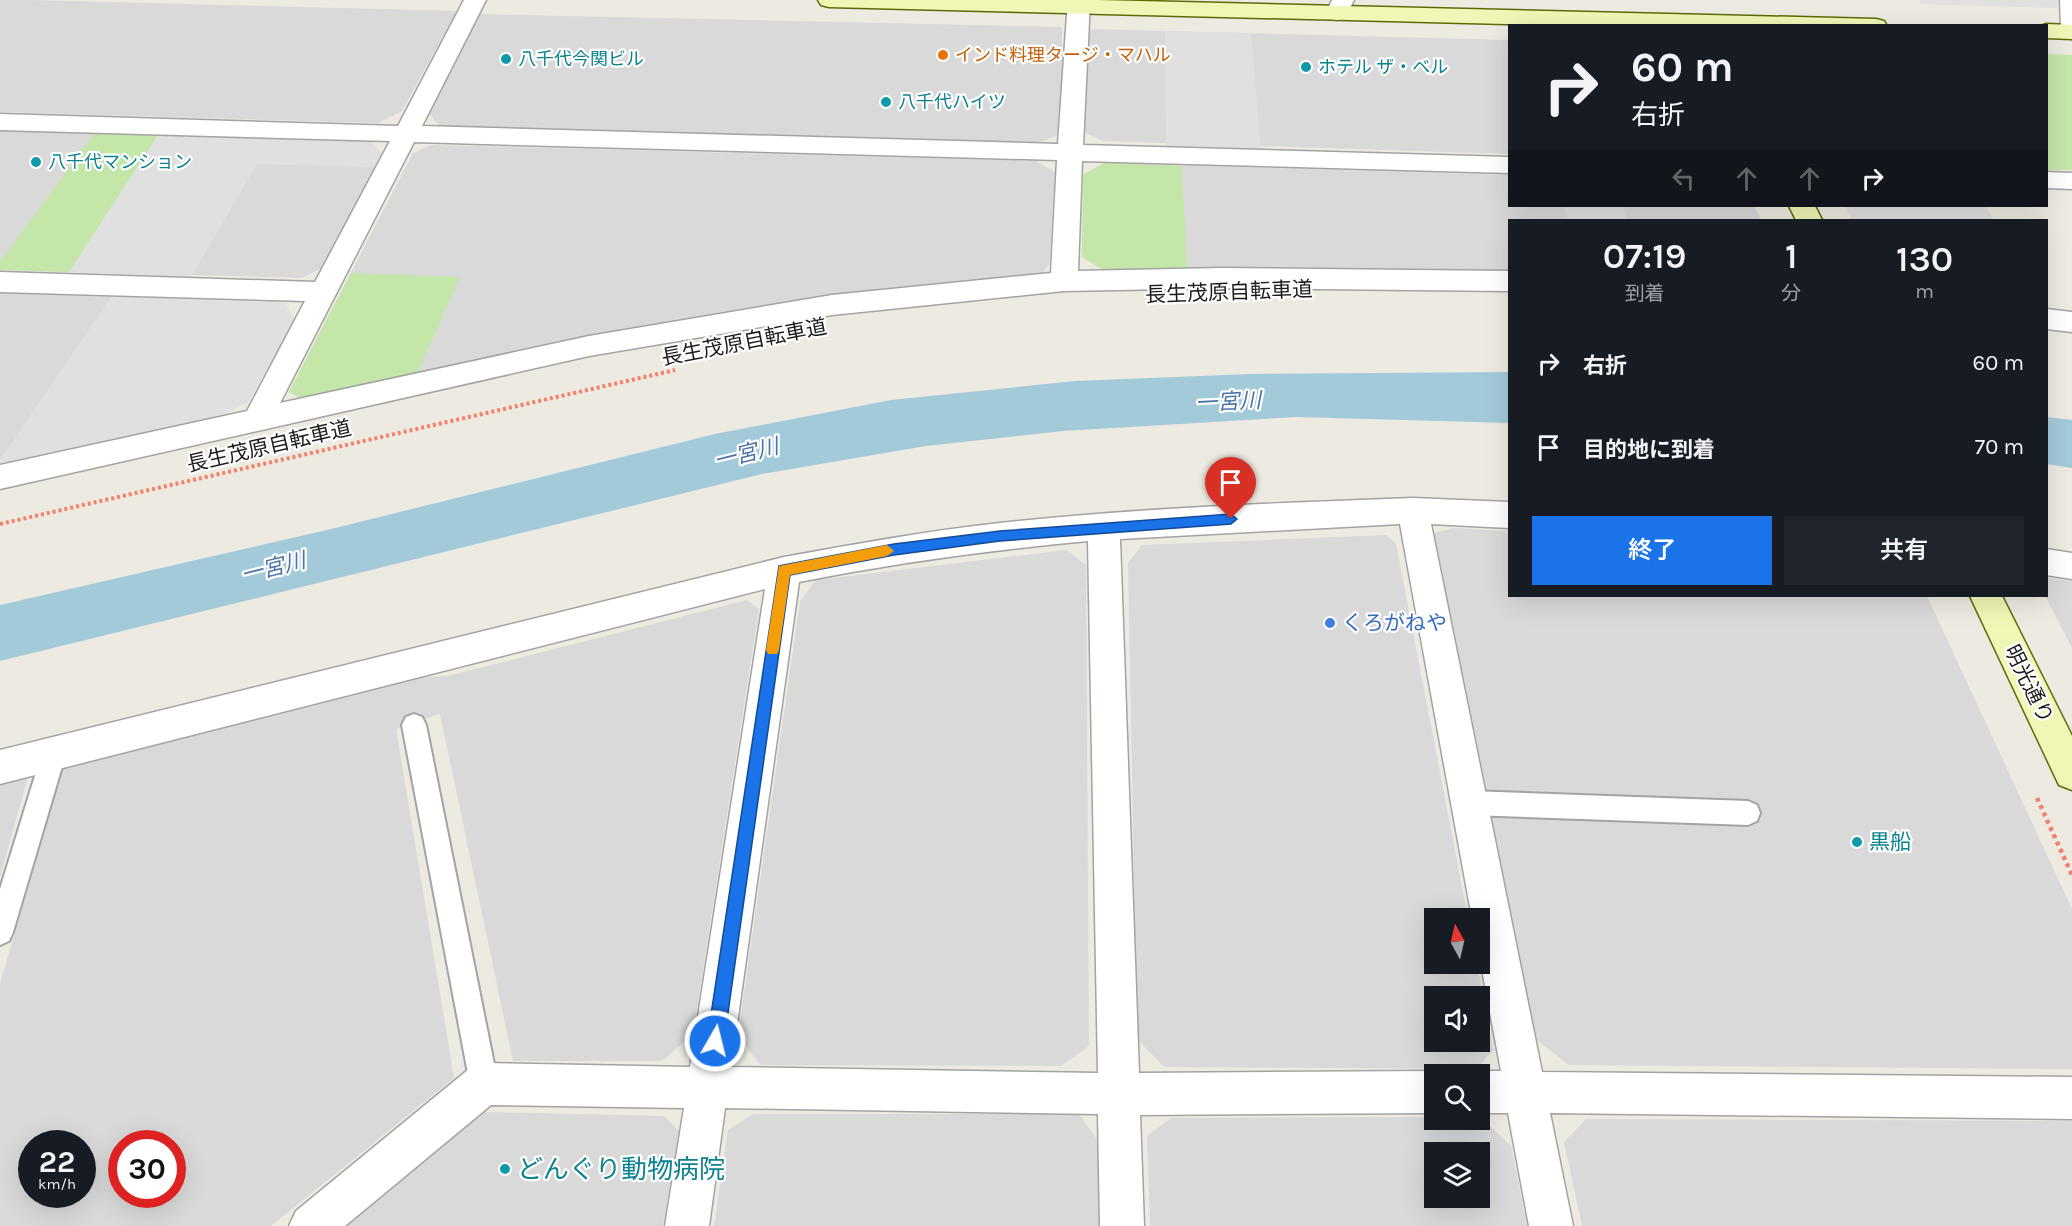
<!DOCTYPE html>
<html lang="ja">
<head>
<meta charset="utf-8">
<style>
	:root { --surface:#171b24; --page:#20242c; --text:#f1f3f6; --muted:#9ea1a6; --accent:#1a73e8 }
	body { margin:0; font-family:Karla,"Noto Sans JP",sans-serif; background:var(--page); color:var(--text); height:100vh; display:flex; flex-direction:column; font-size:22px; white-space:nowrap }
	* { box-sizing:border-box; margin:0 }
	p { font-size:20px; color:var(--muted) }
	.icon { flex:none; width:33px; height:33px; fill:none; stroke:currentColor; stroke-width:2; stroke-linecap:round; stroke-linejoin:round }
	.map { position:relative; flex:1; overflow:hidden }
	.drawer { position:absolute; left:1508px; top:219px; width:540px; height:378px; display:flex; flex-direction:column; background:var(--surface); border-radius:0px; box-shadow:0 6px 24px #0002 }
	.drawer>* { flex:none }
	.banner { position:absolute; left:1508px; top:24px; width:540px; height:183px; border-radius:0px; box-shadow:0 6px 24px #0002; background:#171b24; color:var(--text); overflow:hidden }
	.needle { width:39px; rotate:352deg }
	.tools { position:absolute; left:1424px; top:908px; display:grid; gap:12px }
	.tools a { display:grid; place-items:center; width:66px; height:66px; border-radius:0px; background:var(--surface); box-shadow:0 6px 24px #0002; font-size:30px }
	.speed { position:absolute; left:18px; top:1130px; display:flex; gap:12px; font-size:30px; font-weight:700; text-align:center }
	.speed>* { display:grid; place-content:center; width:78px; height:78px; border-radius:50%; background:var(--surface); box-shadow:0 6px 24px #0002; line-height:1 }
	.speed small { font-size:15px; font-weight:400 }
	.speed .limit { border:9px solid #d22; background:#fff; color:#111 }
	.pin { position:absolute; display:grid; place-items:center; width:51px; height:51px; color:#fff; margin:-62px -26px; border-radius:50% 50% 50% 0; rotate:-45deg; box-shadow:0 0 6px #0007 }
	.pin .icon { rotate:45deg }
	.me { position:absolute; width:66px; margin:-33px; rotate:8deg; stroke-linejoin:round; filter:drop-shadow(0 0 4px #0008) }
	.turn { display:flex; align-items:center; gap:21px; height:126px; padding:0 24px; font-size:27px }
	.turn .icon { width:78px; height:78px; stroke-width:2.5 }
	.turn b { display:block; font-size:42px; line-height:51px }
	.lanes { display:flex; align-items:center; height:57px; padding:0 24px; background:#0003; justify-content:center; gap:30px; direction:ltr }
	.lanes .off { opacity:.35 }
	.eta { display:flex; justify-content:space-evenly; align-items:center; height:102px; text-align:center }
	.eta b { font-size:36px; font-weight:600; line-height:42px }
	.action { display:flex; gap:12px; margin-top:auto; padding:12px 24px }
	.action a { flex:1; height:69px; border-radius:0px; background:var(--accent); color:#fff; font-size:24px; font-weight:600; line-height:69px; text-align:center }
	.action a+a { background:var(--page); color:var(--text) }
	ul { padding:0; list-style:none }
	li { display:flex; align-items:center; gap:18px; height:84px; padding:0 24px }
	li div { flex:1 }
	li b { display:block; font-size:22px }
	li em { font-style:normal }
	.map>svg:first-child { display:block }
	.residential { fill:#dad9d9; fill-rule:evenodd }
	.grass { fill:#c4e6a9 }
	.parking { fill:#e0e0e0 }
	.water { fill:#a3cad9 }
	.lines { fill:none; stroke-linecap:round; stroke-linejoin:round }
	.lane-casing { stroke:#a3a3a3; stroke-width:4 }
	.street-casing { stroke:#a3a3a3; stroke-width:3 }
	.secondary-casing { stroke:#5d6c09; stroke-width:3 }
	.path-far1 { stroke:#f3816c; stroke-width:4; stroke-dasharray:3 3; stroke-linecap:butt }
	.path { stroke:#f3816c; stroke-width:4.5; stroke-dasharray:4 4; stroke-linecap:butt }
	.lane { fill:#fff; fill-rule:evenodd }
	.street { fill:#fff; fill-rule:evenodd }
	.secondary { fill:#f0f6b6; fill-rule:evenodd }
	.route { fill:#1a73e8; stroke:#114b97; stroke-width:1.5 }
	.slow { fill:#f59e0b }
	.food-dot { fill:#e8710a; stroke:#fff; stroke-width:2 }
	.culture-dot { fill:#0f9aa8; stroke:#fff; stroke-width:2 }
	.shop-dot { fill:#3f7fe0; stroke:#fff; stroke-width:2 }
	.labels { text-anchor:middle; stroke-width:4.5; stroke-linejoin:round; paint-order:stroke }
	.far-food-label { font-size:18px; fill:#c56008; stroke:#fff; text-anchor:start }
	.far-culture-label { font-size:18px; fill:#0d838f; stroke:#fff; text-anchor:start }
	.street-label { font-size:21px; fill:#1c1c1c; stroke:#fff }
	.shop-label { font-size:21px; fill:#366cbe; stroke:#fff; text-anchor:start }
	.culture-label { font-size:21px; fill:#0d838f; stroke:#fff; text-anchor:start }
	.water-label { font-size:22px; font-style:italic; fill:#4d75a7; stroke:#fff }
	.near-culture-label { font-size:26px; fill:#0d838f; stroke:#fff; text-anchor:start }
</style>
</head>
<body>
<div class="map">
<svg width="2072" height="1226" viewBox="0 0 2072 1226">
	<rect width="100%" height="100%" fill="#edeae2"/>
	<!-- residential -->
	<g class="residential">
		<path d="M 0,0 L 29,0 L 457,11 L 402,111 L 378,123 L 0,112 Z"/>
		<path d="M 480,14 L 1062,27 L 1062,133 L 1039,143 L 439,126 L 428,111 Z"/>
		<path d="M 1090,29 L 1509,40 L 1509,154 L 1103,141 L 1084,132 Z"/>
		<path d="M 0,131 L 372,142 L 382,154 L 322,268 L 302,278 L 0,270 Z"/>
		<path d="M 431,145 L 1036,161 L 1055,172 L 1049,265 L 1040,276 L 886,288 L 592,337 L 416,376 L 289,392 L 413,153 Z"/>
		<path d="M 1104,163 L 1509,175 L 1509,206 L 1754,206 L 1761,220 L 1509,220 L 1509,273 L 1363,269 L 1107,272 L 1082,257 L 1083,175 Z"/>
		<path d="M 0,293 L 285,303 L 294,320 L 248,402 L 0,466 Z"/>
		<path d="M 1453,528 L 1509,531 L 1509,596 L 1927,596 L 2072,909 L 2072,1069 L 1569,1065 L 1534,1038 L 1431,534 Z"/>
		<path d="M 1386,535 L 1396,544 L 1468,918 L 1434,918 L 1434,963 L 1477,963 L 1493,1050 L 1477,1069 L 1164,1067 L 1137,1039 L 1128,563 L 1142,545 ZM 1434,996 L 1479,996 L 1479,1041 L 1434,1041 Z"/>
		<path d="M 1067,550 L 1086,565 L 1089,1046 L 1061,1066 L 760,1065 L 738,1035 L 800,601 L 816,580 Z"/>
		<path d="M 2046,578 L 2072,581 L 2072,648 L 2045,596 Z"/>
		<path d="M 747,600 L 759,609 L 693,1034 L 662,1061 L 513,1061 L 440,714 L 396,729 L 454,1078 L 271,1226 L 0,1226 L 0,984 L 63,767 L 411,678 L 448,676 ZM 32,1143 L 82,1143 L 82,1194 L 32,1194 ZM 122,1143 L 172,1143 L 172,1194 L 122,1194 Z"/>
		<path d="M 28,777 L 0,877 L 0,784 Z"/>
		<path d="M 485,1112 L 664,1116 L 679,1131 L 663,1226 L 344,1226 Z"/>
		<path d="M 753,1114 L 1079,1114 L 1099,1142 L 1101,1226 L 714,1226 L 728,1130 Z"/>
		<path d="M 1434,1117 L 1481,1117 L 1511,1146 L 1527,1226 L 1150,1226 L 1147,1136 L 1171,1118 ZM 1434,1152 L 1479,1152 L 1479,1197 L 1434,1197 Z"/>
		<path d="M 1586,1119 L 2072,1121 L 2072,1226 L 1582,1226 L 1564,1142 Z"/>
	</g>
	<!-- grass -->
	<g class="grass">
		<path d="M 2046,54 L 2072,55 L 2072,170 L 2046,170 Z"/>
		<path d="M 95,133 L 158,135 L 69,272 L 0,270 L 0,262 Z"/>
		<path d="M 1104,163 L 1182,166 L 1187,271 L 1107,272 L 1082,257 L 1083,175 Z"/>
		<path d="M 351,273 L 460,277 L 416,376 L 307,402 L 289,392 Z"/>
	</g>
	<!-- parking -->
	<g class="parking">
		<path d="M 1920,0 L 2057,0 L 2057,8 L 1920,4 Z"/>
		<path d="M 1165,31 L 1251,33 L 1261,149 L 1166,146 Z"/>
		<path d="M 158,135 L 372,142 L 382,154 L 374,167 L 257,164 L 191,277 L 69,272 Z"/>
		<path d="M 1563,206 L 1623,206 L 1627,220 L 1568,220 Z"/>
		<path d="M 1845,206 L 1985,206 L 1994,220 L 1852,220 Z"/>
		<path d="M 111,297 L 285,303 L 294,320 L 248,402 L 214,420 L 0,466 L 0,460 Z"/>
	</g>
	<!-- water -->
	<g class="water">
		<path d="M 1509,372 L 1509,423 L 1297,417 L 1063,431 L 926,446 L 762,474 L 0,661 L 0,605 L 331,529 L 715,434 L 891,400 L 1075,381 L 1250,374 Z"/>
		<path d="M 2046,417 L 2072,420 L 2072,468 L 2046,464 Z"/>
	</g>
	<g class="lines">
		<defs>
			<g id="lane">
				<path d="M 414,714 L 422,717 L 426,725 L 498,1084 L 494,1094 L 484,1098 L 474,1094 L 470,1084 L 402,725 L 406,717 Z"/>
				<path d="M 54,742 L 63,745 L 66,753 L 13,932 L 9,941 L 0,945 L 0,889 L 42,753 L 45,745 Z"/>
				<path d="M 1470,791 L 1748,801 L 1757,805 L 1760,813 L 1757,821 L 1748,825 L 1470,815 L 1461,811 L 1458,803 L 1461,795 Z"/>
			</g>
			<g id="street">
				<path d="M 464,0 L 486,0 L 422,126 L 1058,144 L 1068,0 L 1090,0 L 1083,145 L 1509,157 L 1509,173 L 1082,161 L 1078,271 L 1222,268 L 1509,271 L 1509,291 L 1222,288 L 1064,291 L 832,315 L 589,356 L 0,489 L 0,465 L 247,411 L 305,301 L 0,292 L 0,272 L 315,282 L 390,141 L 0,130 L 0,114 L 398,126 ZM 414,142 L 1057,160 L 1051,273 L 832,295 L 589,336 L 280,403 Z"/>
				<path d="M 1332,0 L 1354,0 L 1345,18 L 1337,20 L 1329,18 L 1326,13 Z"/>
				<path d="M 2060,0 L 2072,0 L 2072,39 L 2064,37 L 2061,32 Z"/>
				<path d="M 2046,172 L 2072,173 L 2072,189 L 2046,188 Z"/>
				<path d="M 2046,309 L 2072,312 L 2072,332 L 2046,329 Z"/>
				<path d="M 1413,498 L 1509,502 L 1509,528 L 1431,524 L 1542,1072 L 2072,1077 L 2072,1119 L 1550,1113 L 1573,1226 L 1529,1226 L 1508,1113 L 1479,1113 L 1479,1074 L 1472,1074 L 1479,1071 L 1501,1071 L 1479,954 L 1479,918 L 1472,918 L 1400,524 L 1120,539 L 1139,1073 L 1434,1071 L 1441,1074 L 1434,1074 L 1434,1113 L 1140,1115 L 1144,1226 L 1100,1226 L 1098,1114 L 725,1108 L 709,1226 L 665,1226 L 684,1108 L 491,1105 L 345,1226 L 289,1226 L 296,1211 L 469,1069 L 484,1063 L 690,1067 L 765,589 L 0,784 L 0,750 L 784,557 C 856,544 927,531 1000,523 C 1137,508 1275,503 1413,498 ZM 1088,541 L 1098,1073 L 731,1067 L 799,582 C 895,563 991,550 1088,541 Z"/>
				<path d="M 2046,549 L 2072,553 L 2072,579 L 2046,575 Z"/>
			</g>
			<g id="secondary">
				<path d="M 818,0 L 1098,0 L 1876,19 L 1884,21 L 1887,26 L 1584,26 L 829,7 L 821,5 Z"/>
				<path d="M 2046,24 L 2072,25 L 2072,39 L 2046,38 L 2046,26 L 2041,26 Z"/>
				<path d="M 1789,206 L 1815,206 L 1822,220 L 1796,220 Z"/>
				<path d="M 1970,596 L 2002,596 L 2072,736 L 2072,790 L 2059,785 Z"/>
			</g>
		</defs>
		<!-- lane casing -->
		<use href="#lane" class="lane-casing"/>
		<!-- street casing -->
		<use href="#street" class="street-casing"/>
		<!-- secondary casing -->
		<use href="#secondary" class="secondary-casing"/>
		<!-- path-far1 -->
		<path class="path-far1" d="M 0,524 L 675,370"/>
		<!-- path -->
		<path class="path" d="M 2037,798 L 2072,875"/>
		<!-- lane -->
		<use href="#lane" class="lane"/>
		<!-- street -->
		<use href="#street" class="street"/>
		<!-- secondary -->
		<use href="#secondary" class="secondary"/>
	</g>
	<!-- route -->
	<path class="route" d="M 1231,514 L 1237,519 L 1231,524 L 1000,541 L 894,555 L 790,575 L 724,1041 L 721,1047 L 715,1050 L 709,1047 L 707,1041 L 779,566 L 894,544 L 1000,531 Z"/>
	<!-- slow -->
	<path class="slow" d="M 887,545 L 894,551 L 887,556 L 790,575 L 779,650 L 777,654 L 768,654 L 766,650 L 779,566 Z"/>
	<!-- markers -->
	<circle class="food-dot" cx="943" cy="55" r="6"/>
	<g class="culture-dot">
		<circle cx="506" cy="59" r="6"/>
		<circle cx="1306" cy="67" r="6"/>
		<circle cx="886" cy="102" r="6"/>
		<circle cx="36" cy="162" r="6"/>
		<circle cx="1857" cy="842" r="6"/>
		<circle cx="505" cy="1169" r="6"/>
	</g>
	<circle class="shop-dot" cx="1330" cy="623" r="6"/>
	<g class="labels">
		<!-- far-food labels -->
		<g class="far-food-label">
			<text x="955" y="61">インド料理タージ・マハル</text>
		</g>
		<!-- far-culture labels -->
		<g class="far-culture-label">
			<text x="518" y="65">八千代今関ビル</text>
			<text x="1318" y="73">ホテル ザ・ベル</text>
			<text x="898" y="108">八千代ハイツ</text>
			<text x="48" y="168">八千代マンション</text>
		</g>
		<!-- street labels -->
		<g class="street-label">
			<text transform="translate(1229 292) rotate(-2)" y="7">長生茂原自転車道</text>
			<text transform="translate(744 342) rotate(-11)" y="7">長生茂原自転車道</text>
			<text transform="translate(269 446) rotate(-13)" y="7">長生茂原自転車道</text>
			<text transform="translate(2029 684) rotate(64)" y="7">明光通り</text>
		</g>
		<!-- shop labels -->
		<g class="shop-label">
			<text x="1342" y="630">くろがねや</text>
		</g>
		<!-- culture labels -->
		<g class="culture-label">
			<text x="1869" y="849">黒船</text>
		</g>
		<!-- water labels -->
		<g class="water-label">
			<text transform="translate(1228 401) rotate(-3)" y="8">一宮川</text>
			<text transform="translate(746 453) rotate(-14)" y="8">一宮川</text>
			<text transform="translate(273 567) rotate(-14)" y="8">一宮川</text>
		</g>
		<!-- near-culture labels -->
		<g class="near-culture-label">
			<text x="517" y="1178">どんぐり動物病院</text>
		</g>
	</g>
</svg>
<div class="tools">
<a><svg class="needle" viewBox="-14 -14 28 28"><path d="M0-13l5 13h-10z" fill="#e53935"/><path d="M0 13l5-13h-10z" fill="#9ea1a6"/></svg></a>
<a><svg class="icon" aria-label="sound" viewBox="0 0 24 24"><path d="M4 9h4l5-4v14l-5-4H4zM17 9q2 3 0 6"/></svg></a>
<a><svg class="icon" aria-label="search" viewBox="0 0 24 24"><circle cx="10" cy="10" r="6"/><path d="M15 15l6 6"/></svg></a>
<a><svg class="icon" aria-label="layers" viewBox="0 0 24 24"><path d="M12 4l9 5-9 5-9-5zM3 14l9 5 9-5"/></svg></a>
</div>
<div class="speed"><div>22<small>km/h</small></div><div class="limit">30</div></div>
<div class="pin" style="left:1231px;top:519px;background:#d93025"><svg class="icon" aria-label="arrive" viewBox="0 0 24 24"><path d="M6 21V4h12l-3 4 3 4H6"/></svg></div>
<svg class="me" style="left:715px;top:1041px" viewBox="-20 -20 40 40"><circle r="17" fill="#1a73e8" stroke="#fff" stroke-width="3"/><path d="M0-11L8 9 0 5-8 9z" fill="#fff"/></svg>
<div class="banner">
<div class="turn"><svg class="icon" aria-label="right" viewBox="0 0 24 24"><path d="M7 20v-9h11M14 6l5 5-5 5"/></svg><div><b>60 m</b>右折</div></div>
<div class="lanes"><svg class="icon off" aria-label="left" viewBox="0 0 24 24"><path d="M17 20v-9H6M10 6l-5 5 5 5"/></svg><svg class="icon off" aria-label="ahead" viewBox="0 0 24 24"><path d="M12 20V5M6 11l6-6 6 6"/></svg><svg class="icon off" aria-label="ahead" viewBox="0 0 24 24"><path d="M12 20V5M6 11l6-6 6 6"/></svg><svg class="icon" aria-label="right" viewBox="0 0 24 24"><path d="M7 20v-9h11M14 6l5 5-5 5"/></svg></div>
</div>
<section class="drawer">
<div class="eta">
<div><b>07:19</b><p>到着</p></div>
<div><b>1</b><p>分</p></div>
<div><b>130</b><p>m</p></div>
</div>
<ul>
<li><svg class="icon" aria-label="right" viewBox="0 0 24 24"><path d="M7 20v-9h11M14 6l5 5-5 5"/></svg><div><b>右折</b></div><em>60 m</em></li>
<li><svg class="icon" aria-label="arrive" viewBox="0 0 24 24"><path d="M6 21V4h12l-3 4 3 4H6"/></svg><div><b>目的地に到着</b></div><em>70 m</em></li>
</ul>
<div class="action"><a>終了</a><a>共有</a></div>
</section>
</div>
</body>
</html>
